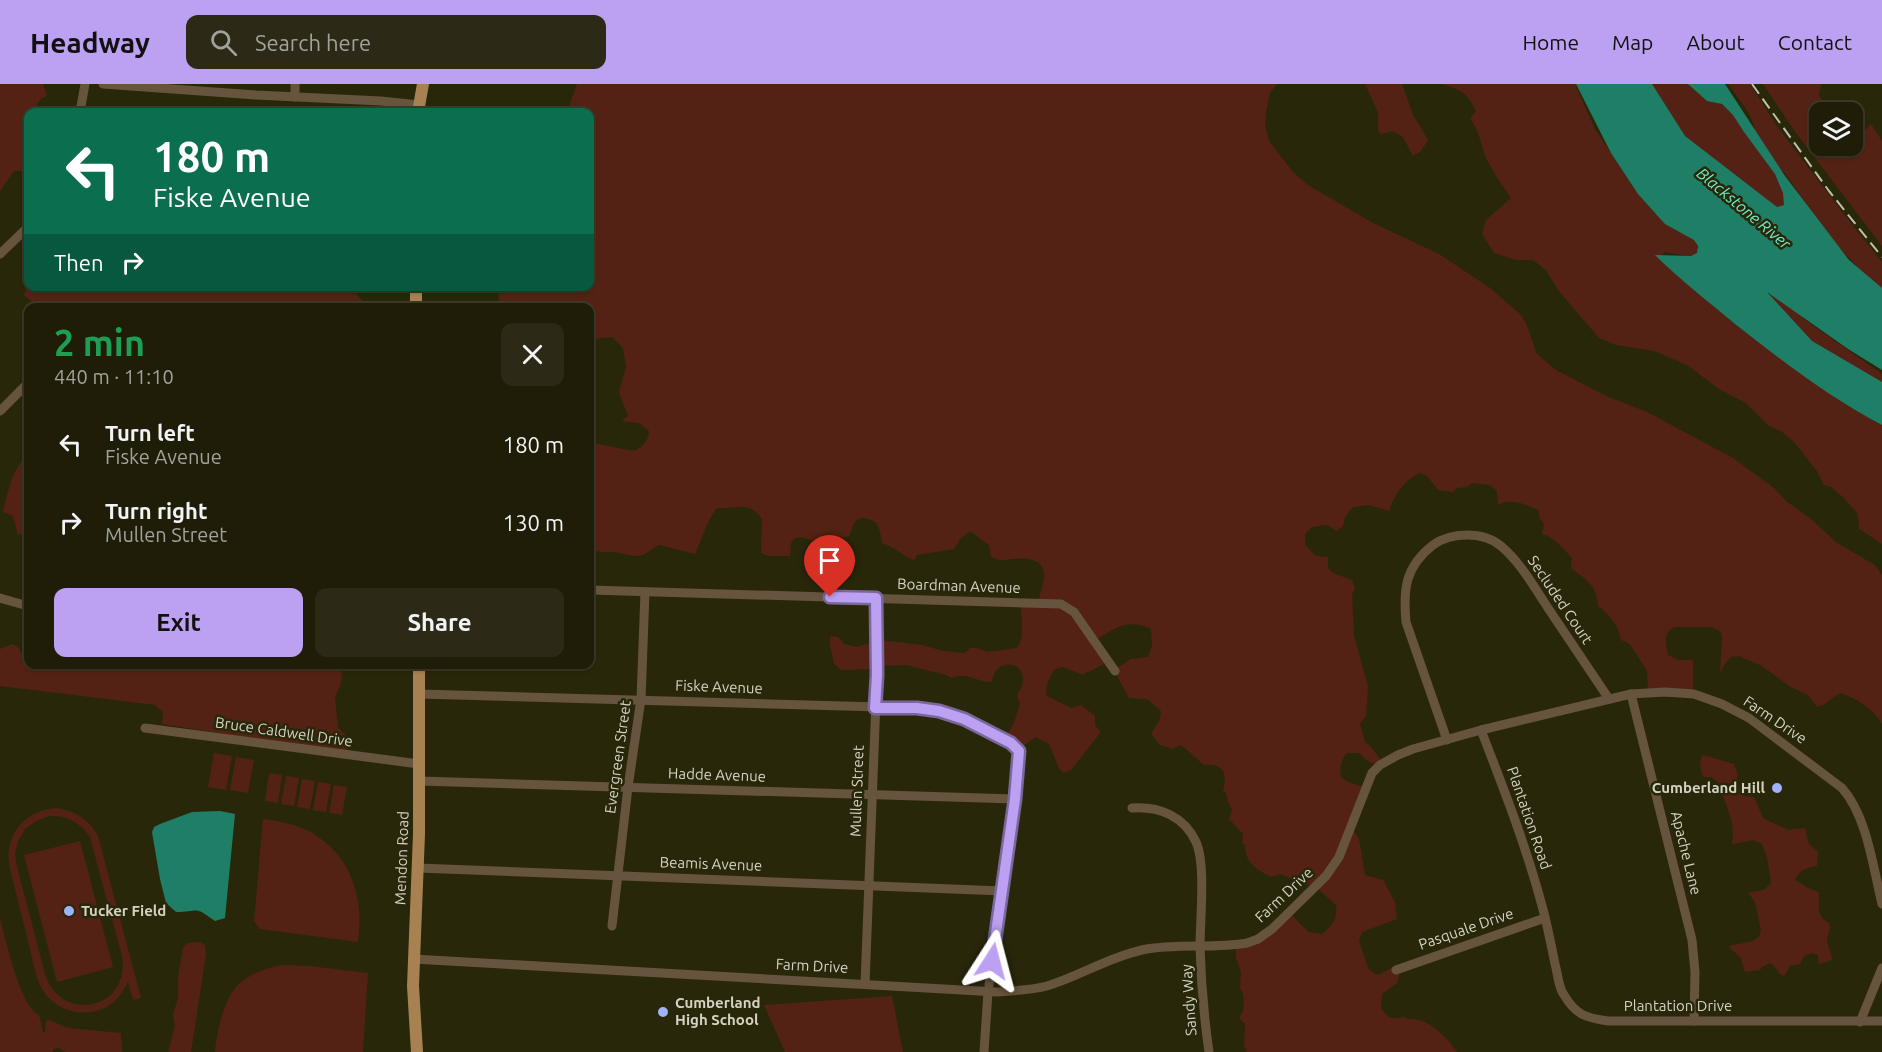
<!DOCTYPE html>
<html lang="en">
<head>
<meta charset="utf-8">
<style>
	:root { --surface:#1f1d08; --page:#2c2a16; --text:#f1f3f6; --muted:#a1a29c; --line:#3c3b29; --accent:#bca0f2 }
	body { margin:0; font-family:Ubuntu,sans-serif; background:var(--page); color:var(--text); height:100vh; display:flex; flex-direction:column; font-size:22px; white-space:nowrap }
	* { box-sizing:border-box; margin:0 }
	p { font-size:20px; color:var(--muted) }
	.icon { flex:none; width:33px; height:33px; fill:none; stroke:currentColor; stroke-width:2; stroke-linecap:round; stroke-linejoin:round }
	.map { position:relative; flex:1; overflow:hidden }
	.drawer { position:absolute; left:24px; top:219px; width:570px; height:366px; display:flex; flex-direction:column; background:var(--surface); border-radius:12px; box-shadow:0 2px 4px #0004,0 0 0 2px var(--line) }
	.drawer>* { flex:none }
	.guide { position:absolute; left:24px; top:24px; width:570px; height:183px; border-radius:12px; box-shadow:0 2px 4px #0004,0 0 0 2px var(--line); background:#0b6e4f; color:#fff; overflow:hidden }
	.buttons { position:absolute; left:1809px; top:18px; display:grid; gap:12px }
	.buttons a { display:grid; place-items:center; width:54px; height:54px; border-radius:12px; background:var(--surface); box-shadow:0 2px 4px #0004,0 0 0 2px var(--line); font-size:30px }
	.pin { position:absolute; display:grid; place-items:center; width:51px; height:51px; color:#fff; margin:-62px -26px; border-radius:50% 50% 50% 0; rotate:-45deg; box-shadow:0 0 6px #0007 }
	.pin .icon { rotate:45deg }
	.me { position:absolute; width:66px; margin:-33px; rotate:9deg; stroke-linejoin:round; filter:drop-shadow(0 0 4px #0008) }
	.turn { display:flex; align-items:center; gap:21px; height:126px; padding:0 30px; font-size:27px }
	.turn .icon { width:78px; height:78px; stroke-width:2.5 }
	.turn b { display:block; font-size:42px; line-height:51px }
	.then { display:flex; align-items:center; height:57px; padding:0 30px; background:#0003; gap:12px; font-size:22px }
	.round { display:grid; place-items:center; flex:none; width:63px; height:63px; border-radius:12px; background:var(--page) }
	.overview { display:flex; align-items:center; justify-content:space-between; height:102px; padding:0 30px }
	h1 { font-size:36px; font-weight:700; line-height:45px; color:#1e9e55 }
	.button { display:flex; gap:12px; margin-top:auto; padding:12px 30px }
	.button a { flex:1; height:69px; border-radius:12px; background:var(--accent); color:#111; font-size:24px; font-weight:700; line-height:69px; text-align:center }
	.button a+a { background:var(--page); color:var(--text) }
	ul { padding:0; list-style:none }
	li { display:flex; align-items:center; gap:18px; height:78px; padding:0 30px }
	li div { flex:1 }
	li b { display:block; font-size:22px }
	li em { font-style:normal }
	header { display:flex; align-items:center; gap:36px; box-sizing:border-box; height:84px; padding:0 30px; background:var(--accent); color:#111 }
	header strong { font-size:28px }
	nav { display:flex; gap:33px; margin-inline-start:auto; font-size:21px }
	.search { width:420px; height:54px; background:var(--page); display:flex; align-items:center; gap:15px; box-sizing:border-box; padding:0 21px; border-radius:12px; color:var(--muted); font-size:22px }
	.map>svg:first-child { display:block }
	.green { fill:#542214; fill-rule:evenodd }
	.water { fill:#1f7e66 }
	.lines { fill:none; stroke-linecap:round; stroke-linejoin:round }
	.minor { stroke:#67543e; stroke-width:9 }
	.major { stroke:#a88152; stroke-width:12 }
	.rail { stroke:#c0bfae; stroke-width:2; stroke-dasharray:12 6; stroke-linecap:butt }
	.route-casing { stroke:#7a689d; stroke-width:15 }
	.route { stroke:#bca0f2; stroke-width:10 }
	.poi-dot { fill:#a1b2fd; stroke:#29270a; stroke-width:2 }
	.labels { text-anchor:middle; stroke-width:5; stroke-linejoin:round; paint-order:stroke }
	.street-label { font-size:15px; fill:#d4d3c3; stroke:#29270a }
	.poi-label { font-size:15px; font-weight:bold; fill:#d4d3c3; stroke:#29270a; text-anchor:start }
	.water-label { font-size:16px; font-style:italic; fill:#70edc9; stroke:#29270a }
</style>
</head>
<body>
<header>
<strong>Headway</strong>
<div class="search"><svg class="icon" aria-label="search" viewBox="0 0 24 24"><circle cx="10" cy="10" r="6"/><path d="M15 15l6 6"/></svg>Search here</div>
<nav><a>Home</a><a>Map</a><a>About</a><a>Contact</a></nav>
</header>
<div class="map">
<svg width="1882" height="968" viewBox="0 0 1882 968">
	<rect width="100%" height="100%" fill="#29270a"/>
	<!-- green -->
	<g class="green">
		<path d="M 0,0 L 43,0 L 47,12 C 38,15 37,20 35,28 L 28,28 L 28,63 L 26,71 L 26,87 L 14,87 L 0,107 Z"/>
		<path d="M 577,0 L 1277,0 L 1270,9 L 1266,28 L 1265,40 L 1269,57 L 1293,88 L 1308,101 L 1373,139 L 1439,170 L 1490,204 L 1519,229 L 1526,239 L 1537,270 L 1556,286 L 1606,312 L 1647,328 L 1733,374 L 1774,404 L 1786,417 L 1811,435 L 1837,459 L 1875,481 L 1882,491 L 1882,640 C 1874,625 1857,615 1841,609 C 1831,613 1827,621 1817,623 L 1808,611 L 1789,602 L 1762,582 L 1739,572 L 1731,573 L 1724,581 L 1720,590 L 1722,554 L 1721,548 L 1712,543 L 1676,543 C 1662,546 1666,560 1668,571 L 1678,576 L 1693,576 L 1693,609 L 1648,606 L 1647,587 L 1630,560 L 1621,556 C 1619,542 1609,530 1598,522 C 1597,501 1586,496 1571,484 L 1572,474 C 1563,465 1555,453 1542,450 L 1544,440 L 1540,435 L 1538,426 C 1525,420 1510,414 1498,421 L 1497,407 L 1490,401 L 1472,399 L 1467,403 L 1457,404 L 1453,408 L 1438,406 L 1428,393 L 1421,389 C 1405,394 1394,412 1389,427 L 1369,421 L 1353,423 L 1345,433 L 1343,442 L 1337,447 L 1327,441 L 1312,443 L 1305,450 L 1305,461 L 1316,472 L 1328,473 L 1328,484 L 1333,489 L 1352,496 L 1355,504 L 1352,510 L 1354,551 L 1368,603 L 1366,632 L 1360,640 L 1365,658 L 1371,663 L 1383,679 L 1379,683 L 1366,676 L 1359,669 L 1347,669 C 1341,676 1339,684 1341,693 L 1348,698 L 1366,704 L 1353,746 L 1359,755 L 1365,791 L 1383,796 L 1395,818 L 1397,835 L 1362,848 L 1359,857 L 1369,886 L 1378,891 L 1393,883 L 1402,881 L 1397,899 L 1382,910 L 1381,924 C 1388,934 1391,936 1404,933 C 1410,936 1413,934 1418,936 C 1433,939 1449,956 1457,968 L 1247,968 L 1244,962 L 1245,940 L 1239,934 L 1243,927 L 1244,919 L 1243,909 L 1240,904 L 1241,888 L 1236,874 L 1236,859 L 1253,855 L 1290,829 L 1308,848 L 1322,850 C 1332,843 1338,834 1336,821 L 1318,805 L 1280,790 L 1271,793 C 1257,786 1245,779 1245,761 L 1242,760 L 1243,750 L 1229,735 L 1232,725 L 1228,718 L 1226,709 L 1223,707 C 1228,690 1224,679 1204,681 L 1181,661 L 1172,665 L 1160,661 L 1151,650 L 1160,635 L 1161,627 L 1147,615 L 1129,614 L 1114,586 L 1131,575 L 1148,573 L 1152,562 L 1151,545 C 1128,534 1115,544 1096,556 L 1107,578 L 1089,588 L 1086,588 L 1083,591 L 1063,583 L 1055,585 C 1050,594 1044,601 1047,612 L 1071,624 L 1081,621 L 1095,632 L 1095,641 L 1101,648 L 1071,686 L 1064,689 L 1059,684 L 1049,660 L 1036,653 L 1020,664 L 1005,654 L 1014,639 L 1020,620 L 1017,612 C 1020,606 1024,600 1023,594 C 1022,576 994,575 992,598 C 978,599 967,587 952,594 L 946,591 L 906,581 L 879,582 L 877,585 L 842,586 L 834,580 L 830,561 L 830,552 L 838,553 L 844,560 L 857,563 L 880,556 L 922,561 L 943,567 L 962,569 L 966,568 L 970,564 L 977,564 L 988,568 L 1017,564 C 1026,553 1020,532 1021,518 L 1039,515 C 1041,507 1044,498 1044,491 C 1044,471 1018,474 1005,476 C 1001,477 996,475 991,473 L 989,461 L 970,447 L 960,455 L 954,465 L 917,471 L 914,476 C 902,471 893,462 882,459 C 881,453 880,444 877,440 C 875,437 871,436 868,435 C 855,431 853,441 850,451 L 847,453 L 814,457 L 800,453 L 794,455 L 791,459 L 790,472 L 769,472 L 761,469 L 762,435 C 747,415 738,426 717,424 L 709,436 L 695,470 L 660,461 C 651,463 648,471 638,472 C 630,472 622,469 614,468 C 605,468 599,468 590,466 L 590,361 L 597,360 L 634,367 C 643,362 648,358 649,347 L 639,339 L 622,337 L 628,332 L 619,308 L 626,283 L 623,264 L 612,253 L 590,255 L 590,224 L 494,224 L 499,215 L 499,203 L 590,202 L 590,28 L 567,28 Z"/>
		<path d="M 1365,0 L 1402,0 L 1413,31 L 1428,56 L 1421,67 L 1413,72 L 1403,53 L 1393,47 L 1382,50 L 1378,47 L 1378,28 Z"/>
		<path d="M 1441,0 L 1575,0 L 1595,45 L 1626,92 L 1646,115 L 1695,156 L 1699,168 L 1692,173 L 1664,168 L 1662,172 L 1882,341 L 1882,460 L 1858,444 L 1859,440 L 1857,429 L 1844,414 L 1831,403 L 1824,401 L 1817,387 L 1794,358 L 1782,348 L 1769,342 L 1746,319 L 1719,305 L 1687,281 L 1654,267 L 1616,261 L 1599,254 L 1558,206 L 1546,186 L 1533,176 L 1516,176 L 1494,169 L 1482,150 L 1486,136 L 1511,114 C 1502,101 1493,88 1486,74 C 1481,61 1479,45 1470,35 L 1476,27 C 1467,8 1461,6 1441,0 Z"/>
		<path d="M 1649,0 L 1690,0 L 1722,20 L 1755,52 C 1756,33 1738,15 1728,0 L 1750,0 L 1776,41 L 1853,142 L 1882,178 L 1882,209 L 1819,142 L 1810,125 L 1784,88 L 1777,86 L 1793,133 L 1778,130 L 1686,56 Z"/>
		<path d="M 1763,0 L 1822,0 L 1820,4 L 1819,12 L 1832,27 L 1843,26 L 1842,28 L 1820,28 L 1820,62 L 1852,62 L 1853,49 C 1861,49 1866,46 1871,40 L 1882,57 L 1882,162 L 1796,49 Z"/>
		<path d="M 27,202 L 38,204 L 43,202 L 355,202 C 356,212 359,216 368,218 L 367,224 L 33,224 L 31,217 L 24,211 Z"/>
		<path d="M 1770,210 L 1781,214 L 1805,236 L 1882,290 L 1882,305 L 1818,264 L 1770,213 Z"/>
		<path d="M 28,371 L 28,448 L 18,451 L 13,432 L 3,428 C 8,407 12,385 28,371 Z"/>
		<path d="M 13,560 L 19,564 C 20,569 23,573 28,574 L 28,580 L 346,581 L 342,586 L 341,600 L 335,612 L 338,644 L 348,653 L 348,669 L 162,640 L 163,628 L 155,621 L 0,602 L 0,565 Z"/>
		<path d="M 214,669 L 232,672 L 226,706 L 208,703 Z"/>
		<path d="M 1703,671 L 1734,680 L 1738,690 L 1735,700 L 1744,712 L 1754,713 L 1763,734 L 1788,746 L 1805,744 L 1809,760 L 1818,768 L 1817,782 C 1806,784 1800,785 1795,796 L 1808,804 L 1819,808 C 1819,821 1816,832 1829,839 C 1831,847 1828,848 1827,855 C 1827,863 1832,868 1832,876 L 1819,880 L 1818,871 L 1812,869 L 1804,872 L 1800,880 L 1790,882 L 1784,892 C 1777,890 1777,882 1770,879 L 1762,883 L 1760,886 L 1745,888 L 1741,874 L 1730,864 L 1729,862 L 1753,857 L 1759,853 L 1761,846 L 1755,818 L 1748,809 L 1764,806 L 1771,799 L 1767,773 L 1762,760 L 1754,756 L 1732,760 C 1736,735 1725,721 1718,698 L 1711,693 L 1703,693 C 1701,686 1698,678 1703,671 Z"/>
		<path d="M 236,673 L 254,676 L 248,709 L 230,706 Z"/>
		<path d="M 269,689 L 282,691 L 278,719 L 265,717 Z"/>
		<path d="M 286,692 L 299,694 L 294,722 L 281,720 Z"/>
		<path d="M 302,695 L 315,697 L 310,725 L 297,723 Z"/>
		<path d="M 318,698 L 331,700 L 326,728 L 313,726 Z"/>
		<path d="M 334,701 L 347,703 L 342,731 L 329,729 Z"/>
		<path d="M 57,724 C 75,727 89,735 98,752 L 141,914 L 133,916 L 128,898 C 120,914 109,926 90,928 C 75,930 59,925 48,913 C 35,899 33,875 28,857 C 22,833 16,809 10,785 C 3,752 24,726 57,724 ZM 49,732 C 67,731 80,738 90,753 L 122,872 C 131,925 61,941 45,890 L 17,783 L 15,770 L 18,757 L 25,745 L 36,737 Z"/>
		<path d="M 263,735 C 277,737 291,739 304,745 C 349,765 365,812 358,858 L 260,845 L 254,837 Z"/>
		<path d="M 80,757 L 113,883 L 57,898 L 24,771 Z"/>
		<path d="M 0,835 C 6,856 20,922 39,931 L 43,948 L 45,948 L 46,937 L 49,936 L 68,944 L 121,949 L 122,968 L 65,968 L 59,964 L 53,965 L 53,968 L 0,968 Z"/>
		<path d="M 200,858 L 205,861 L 206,870 L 191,968 L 168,968 L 175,943 L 173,930 L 178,915 L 178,893 L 183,863 L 188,859 Z"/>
		<path d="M 282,881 L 309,882 L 368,889 L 363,968 L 215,968 C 216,949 225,911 240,899 C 252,889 267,884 282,881 Z"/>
		<path d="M 892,912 L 903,968 L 785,968 L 764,921 Z"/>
	</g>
	<!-- water -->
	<g class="water">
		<path d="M 1576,0 L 1652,0 L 1685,52 L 1777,123 L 1784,121 L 1783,109 L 1775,90 L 1744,48 L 1733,31 L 1722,20 L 1707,17 L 1688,0 L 1725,0 L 1785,92 L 1849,176 L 1882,204 L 1882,286 L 1848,265 L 1767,208 L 1812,257 L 1882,298 L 1882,341 C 1829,313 1782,277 1735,240 C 1708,217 1680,196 1655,171 L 1691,172 L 1697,169 L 1698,162 L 1694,156 L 1665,140 L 1638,110 L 1611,69 Z"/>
		<path d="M 220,727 L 235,730 L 225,834 L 215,837 C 194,822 201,827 176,828 L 166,819 L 160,795 L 152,748 L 154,743 L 160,740 L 192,728 Z"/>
	</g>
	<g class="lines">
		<!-- minor -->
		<g class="minor">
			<path d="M 103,0 L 256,11 L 381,17 L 419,21"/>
			<path d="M 295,13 L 295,0"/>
			<path d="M 80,28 L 85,0"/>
			<path d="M 0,170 L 28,143"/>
			<path d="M 0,327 L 28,299"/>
			<path d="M 590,506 L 1061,520 L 1074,528 L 1115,587"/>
			<path d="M 0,514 L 28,522"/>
			<path d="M 419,610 L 917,624 C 945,627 966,637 990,649 C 1001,654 1011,658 1019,667 L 1019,675 L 1003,807 L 989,901"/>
			<path d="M 1631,610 L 1692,856 L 1695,888 L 1694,937"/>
			<path d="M 145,644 L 419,680"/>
			<path d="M 1481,646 C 1503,703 1525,759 1541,818 C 1547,839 1551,860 1555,880 C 1558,890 1558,903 1564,911 C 1576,931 1586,934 1608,937 L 1882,937"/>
			<path d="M 1447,656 L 1406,538 C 1403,505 1405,483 1433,461 C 1451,448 1483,447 1501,462 C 1521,479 1534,503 1548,524 C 1568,554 1589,585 1609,615"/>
			<path d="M 419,697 L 1015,715"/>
			<path d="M 1132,724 C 1159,722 1184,732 1196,758 C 1206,780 1200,836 1200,863 C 1201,898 1204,933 1209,968"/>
			<path d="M 418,784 L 1003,807"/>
			<path d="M 612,842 L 628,703 L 641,615 L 645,508"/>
			<path d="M 413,875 L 997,908 C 1014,907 1031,906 1047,902 C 1080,892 1109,873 1142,866 C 1176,859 1213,865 1247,859 L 1258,855 L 1272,845 L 1326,792 L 1339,773 L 1372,689 L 1380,681 L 1398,671 L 1413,665 L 1481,646 L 1631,610 L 1665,608 L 1694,610 L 1722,620 L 1749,634 L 1842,704 C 1867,732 1873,783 1882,820"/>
			<path d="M 1396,886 L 1545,834"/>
			<path d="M 865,900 L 877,591 L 876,514"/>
			<path d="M 1860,938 L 1882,884"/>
			<path d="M 984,968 L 988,908"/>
		</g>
		<!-- major -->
		<g class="major">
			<path d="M 418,28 L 423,0"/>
			<path d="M 416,202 L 416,224"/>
			<path d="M 417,968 L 413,902 L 419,750 L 419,580"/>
		</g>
		<!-- rail -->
		<path class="rail" d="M 1752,0 L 1829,107 L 1882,173"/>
	</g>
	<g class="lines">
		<defs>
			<path id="route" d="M 830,513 L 876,514 L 877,591 L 875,624 L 917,624 L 939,627 L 964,635 L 1011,659 L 1019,667 L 1015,715 L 992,877"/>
		</defs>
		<!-- route casing -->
		<use href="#route" class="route-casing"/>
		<!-- route -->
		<use href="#route" class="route"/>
	</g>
	<!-- markers -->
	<g class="poi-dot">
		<circle cx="1777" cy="704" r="6"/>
		<circle cx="69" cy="827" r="6"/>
		<circle cx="663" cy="928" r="6"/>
	</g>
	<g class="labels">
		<!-- street labels -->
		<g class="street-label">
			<text transform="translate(959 502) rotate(2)" y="5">Boardman Avenue</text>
			<text transform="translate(1560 516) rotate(56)" y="5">Secluded Court</text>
			<text transform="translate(719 603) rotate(2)" y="5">Fiske Avenue</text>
			<text transform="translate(1775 636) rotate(34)" y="5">Farm Drive</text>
			<text transform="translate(284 648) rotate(8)" y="5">Bruce Caldwell Drive</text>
			<text transform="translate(618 673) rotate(-82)" y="5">Evergreen Street</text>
			<text transform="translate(717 691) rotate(2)" y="5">Hadde Avenue</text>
			<text transform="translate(857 707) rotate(-88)" y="5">Mullen Street</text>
			<text transform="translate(1529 734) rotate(71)" y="5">Plantation Road</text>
			<text transform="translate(1686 769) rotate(76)" y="5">Apache Lane</text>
			<text transform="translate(402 774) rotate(-88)" y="5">Mendon Road</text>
			<text transform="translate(711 780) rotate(2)" y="5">Beamis Avenue</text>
			<text transform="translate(1284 811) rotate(-43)" y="5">Farm Drive</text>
			<text transform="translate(1466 845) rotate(-19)" y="5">Pasquale Drive</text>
			<text transform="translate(812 882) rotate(3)" y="5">Farm Drive</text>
			<text transform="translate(1189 916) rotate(-94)" y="5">Sandy Way</text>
			<text x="1678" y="927">Plantation Drive</text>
		</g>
		<!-- poi labels -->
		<g class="poi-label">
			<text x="1765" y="709" text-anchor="end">Cumberland Hill</text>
			<text x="81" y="832">Tucker Field</text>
			<text x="675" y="924">Cumberland<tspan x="675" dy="17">High School</tspan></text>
		</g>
		<!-- water labels -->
		<g class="water-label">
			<text transform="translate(1744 124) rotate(40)" y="6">Blackstone River</text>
		</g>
	</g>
</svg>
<div class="buttons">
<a><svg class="icon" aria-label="layers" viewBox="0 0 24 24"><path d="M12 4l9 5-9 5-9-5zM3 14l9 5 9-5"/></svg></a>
</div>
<div class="pin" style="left:830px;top:513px;background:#d93025"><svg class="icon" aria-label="arrive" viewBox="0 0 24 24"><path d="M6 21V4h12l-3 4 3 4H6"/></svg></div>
<svg class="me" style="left:992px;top:877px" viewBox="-20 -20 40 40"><path d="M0-17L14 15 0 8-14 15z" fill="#bca0f2" stroke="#fff" stroke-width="4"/></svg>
<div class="guide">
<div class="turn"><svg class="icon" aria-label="left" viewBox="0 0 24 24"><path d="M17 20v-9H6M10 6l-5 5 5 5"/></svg><div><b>180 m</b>Fiske Avenue</div></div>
<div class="then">Then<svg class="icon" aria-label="right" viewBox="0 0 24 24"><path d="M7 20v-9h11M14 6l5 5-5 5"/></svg></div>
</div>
<section class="drawer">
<div class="overview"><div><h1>2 min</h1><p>440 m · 11:10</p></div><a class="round"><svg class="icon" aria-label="close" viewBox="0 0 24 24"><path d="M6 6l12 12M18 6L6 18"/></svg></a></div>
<ul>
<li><svg class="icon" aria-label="left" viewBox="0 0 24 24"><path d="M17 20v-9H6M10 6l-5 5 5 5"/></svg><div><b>Turn left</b><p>Fiske Avenue</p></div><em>180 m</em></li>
<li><svg class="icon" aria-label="right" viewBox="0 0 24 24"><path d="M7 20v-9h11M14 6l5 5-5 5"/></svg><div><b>Turn right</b><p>Mullen Street</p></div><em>130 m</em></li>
</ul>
<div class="button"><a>Exit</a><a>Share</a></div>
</section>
</div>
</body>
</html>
